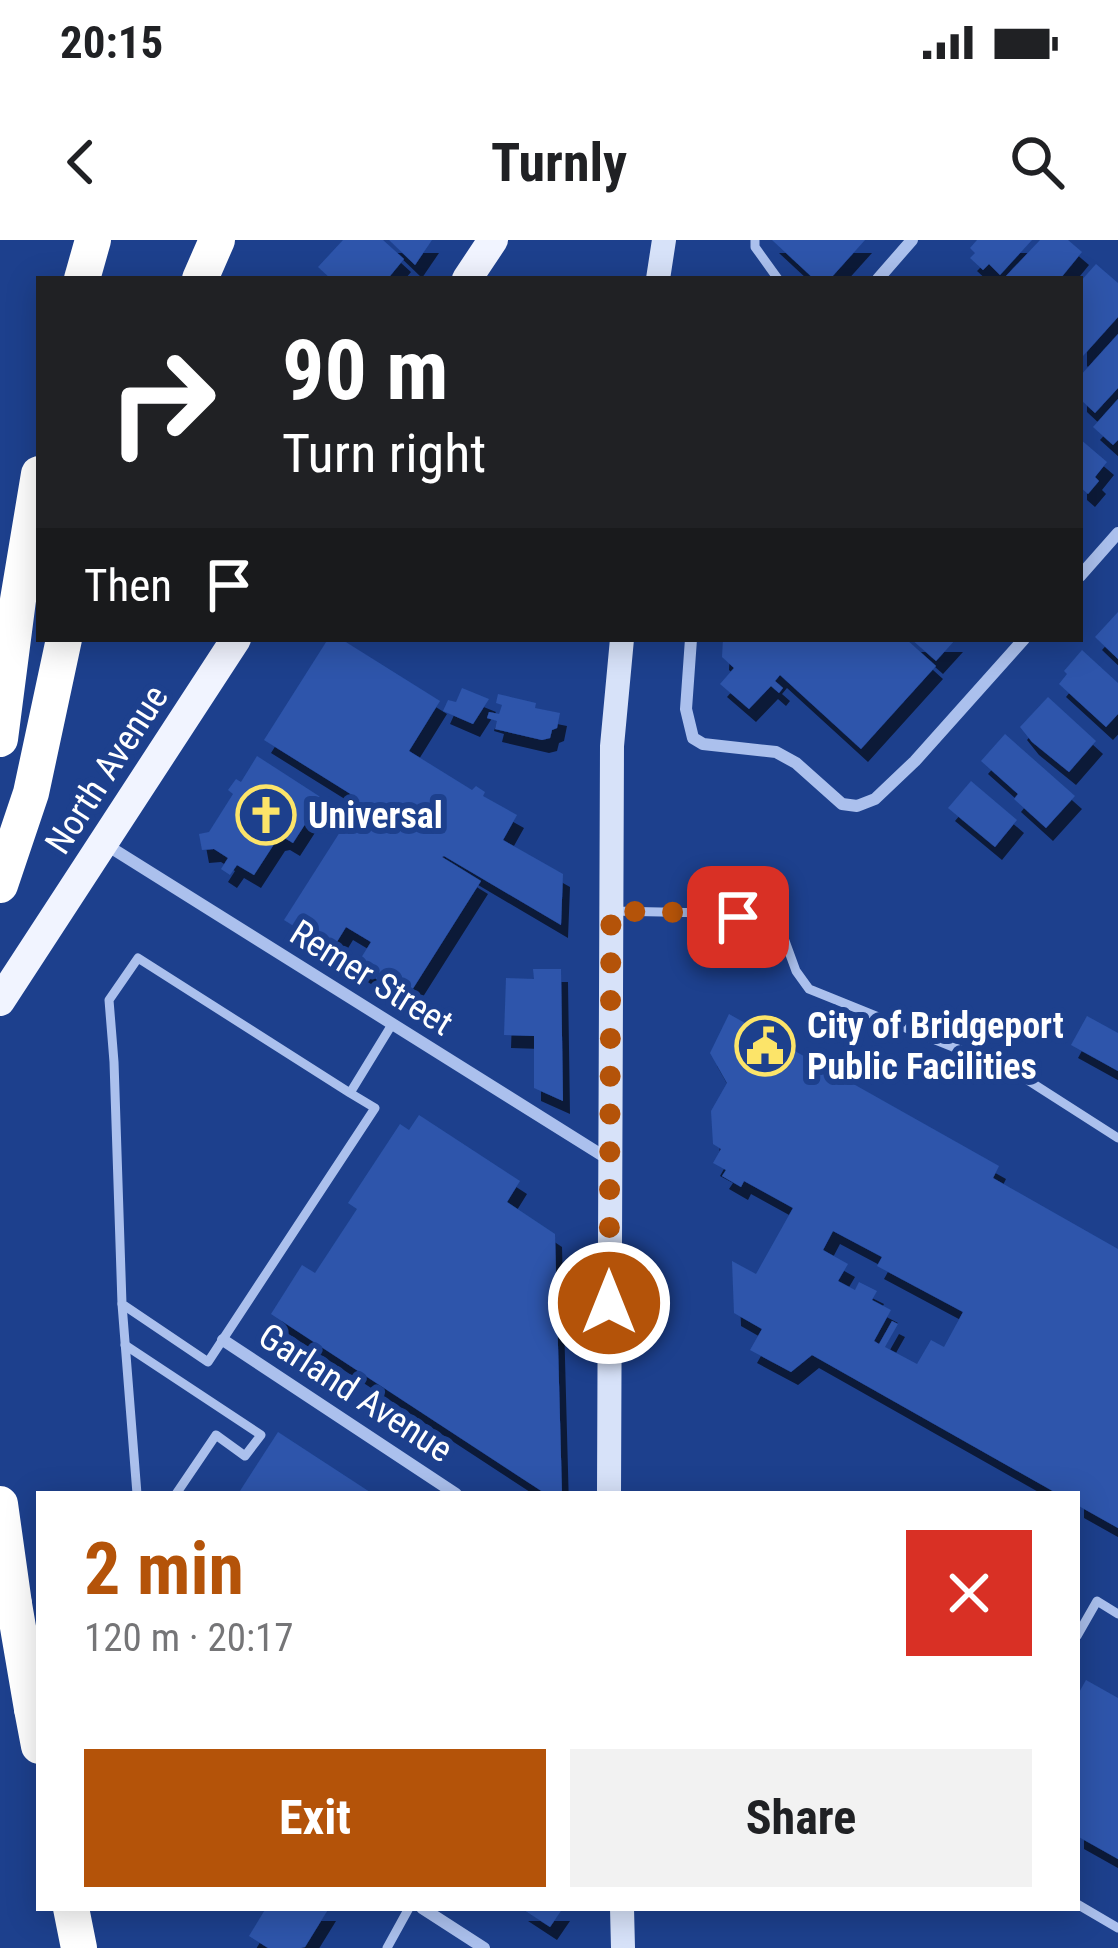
<!DOCTYPE html>
<html lang="en">
<head>
<meta charset="utf-8">
<style>
	:root { --surface:#fff; --page:#f2f2f2; --text:#202124; --muted:#757577; --accent:#b45309 }
	body { margin:0; font-family:"Roboto Condensed",sans-serif; background:var(--page); color:var(--text); height:100vh; display:flex; flex-direction:column; font-size:45px; white-space:nowrap }
	* { box-sizing:border-box; margin:0 }
	p { font-size:39px; color:var(--muted) }
	.icon { flex:none; width:66px; height:66px; fill:none; stroke:currentColor; stroke-width:2; stroke-linecap:round; stroke-linejoin:round }
	.map { position:relative; flex:1; overflow:hidden }
	.details { position:absolute; left:36px; top:1251px; width:1044px; height:420px; display:flex; flex-direction:column; background:var(--surface); border-radius:0px; box-shadow:0 6px 30px #0003 }
	.details>* { flex:none }
	.banner { position:absolute; left:36px; top:36px; width:1047px; height:366px; border-radius:0px; box-shadow:0 6px 30px #0003; background:#202124; color:#fff; overflow:hidden }
	.pin { position:absolute; display:grid; place-items:center; width:102px; height:102px; color:#fff; margin:-51px; border-radius:24px; box-shadow:0 6px 18px #0006 }
	.me { position:absolute; width:132px; margin:-66px; rotate:0deg; stroke-linejoin:round; filter:drop-shadow(0 0 9px #0008) }
	.turn { display:flex; align-items:center; gap:42px; height:252px; padding:0 48px; font-size:54px }
	.turn .icon { width:156px; height:156px; stroke-width:2.5 }
	.turn b { display:block; font-size:84px; line-height:102px }
	.then { display:flex; align-items:center; height:114px; padding:0 48px; background:#0003; gap:24px; font-size:45px }
	.round { display:grid; place-items:center; flex:none; width:126px; height:126px; border-radius:0px; background:var(--page) }
	.head { display:flex; align-items:center; justify-content:space-between; height:204px; padding:0 48px }
	h1 { font-size:72px; font-weight:700; line-height:90px; color:var(--accent) }
	.action { display:flex; gap:24px; margin-top:auto; padding:24px 48px }
	.action a { flex:1; height:138px; border-radius:0px; background:var(--accent); color:#fff; font-size:48px; font-weight:700; line-height:138px; text-align:center }
	.action a+a { background:var(--page); color:var(--text) }
	.status { display:flex; justify-content:space-between; align-items:center; height:84px; padding:0 60px; background:var(--surface); direction:ltr }
	.status svg { height:33px; fill:currentColor }
	header { display:flex; justify-content:space-between; align-items:center; height:156px; padding:0 48px; background:var(--surface); font-size:54px; font-weight:700 }
	.map>svg:first-child { display:block }
	.building { fill:#2d55ab; fill-rule:evenodd; filter:url(#shadow) }
	.lines { fill:none; stroke-linecap:round; stroke-linejoin:round }
	.lane { stroke:#abc0ed; stroke-width:9 }
	.street { stroke:#abc0ed; stroke-width:12 }
	.secondary { stroke:#d7e2f9; stroke-width:24 }
	.primary { stroke:#f1f4ff; stroke-width:30 }
	.highway { stroke:#fff; stroke-width:36 }
	.highway-bridge { stroke:#fff; stroke-width:36 }
	.route { stroke:#b45309; stroke-width:21; stroke-dasharray:0 37.8 }
	.labels { text-anchor:middle; stroke-width:12; stroke-linejoin:round; paint-order:stroke }
	.street-label { font-size:36px; fill:#fff; stroke:#1d408d }
	.poi-label { font-size:36px; font-weight:bold; fill:#fff; stroke:#1d408d; text-anchor:start }
</style>
</head>
<body>
<div class="status"><b>20:15</b><svg viewBox="0 0 49 12"><path d="M0 12V9h3v3zM5 12V6h3v6zM10 12V3h3v9zM15 12V0h3v12zM26 1h20v11H26zM47 4h2v5h-2z"/></svg></div>
<header><svg class="icon" aria-label="back" viewBox="0 0 24 24"><path d="M15 5l-7 7 7 7"/></svg>Turnly<svg class="icon" aria-label="search" viewBox="0 0 24 24"><circle cx="10" cy="10" r="6"/><path d="M15 15l6 6"/></svg></header>
<div class="map">
<svg width="1118" height="1708" viewBox="0 0 1118 1708">
	<defs>
		<filter id="shadow"><feDropShadow dx="7" dy="13" stdDeviation="0" flood-color="#0009"/></filter>
	</defs>
	<rect width="100%" height="100%" fill="#1d408d"/>
	<!-- building -->
	<g class="building">
		<path d="M 343,0 L 383,0 L 404,19 L 390,36 L 394,39 L 331,39 L 318,27 Z"/>
		<path d="M 389,0 L 432,0 L 415,25 Z"/>
		<path d="M 772,0 L 865,0 L 830,39 L 814,39 Z"/>
		<path d="M 977,0 L 1032,0 L 1000,35 L 989,24 L 983,30 L 970,18 L 975,13 L 970,8 Z"/>
		<path d="M 1040,0 L 1068,0 L 1082,12 L 1060,39 L 1009,39 L 1006,36 Z"/>
		<path d="M 1096,24 L 1118,43 L 1118,77 L 1083,116 L 1080,113 L 1080,42 Z"/>
		<path d="M 1118,94 L 1118,148 L 1095,173 L 1080,159 L 1080,136 Z"/>
		<path d="M 1118,159 L 1118,200 L 1113,205 L 1093,187 Z"/>
		<path d="M 1080,199 L 1107,222 L 1095,237 L 1099,241 L 1088,254 L 1080,247 Z"/>
		<path d="M 1118,372 L 1118,419 L 1095,397 Z"/>
		<path d="M 328,399 L 341,399 L 440,461 L 409,511 L 472,550 L 476,546 L 485,552 L 483,556 L 517,575 L 503,600 L 563,634 L 561,685 L 444,616 L 442,617 L 481,641 L 407,758 L 356,726 L 371,702 L 346,687 L 332,710 L 284,680 L 347,581 L 346,577 L 357,558 L 264,500 Z"/>
		<path d="M 723,399 L 906,399 L 936,426 L 861,509 L 780,435 L 775,441 L 783,448 L 779,453 L 771,446 L 749,469 L 720,444 L 734,428 L 722,417 Z"/>
		<path d="M 911,399 L 956,399 L 936,421 Z"/>
		<path d="M 1082,410 L 1118,443 L 1118,474 L 1106,487 L 1059,444 L 1067,434 L 1064,431 Z"/>
		<path d="M 462,448 L 489,459 L 473,484 L 443,471 L 448,460 L 456,462 Z"/>
		<path d="M 498,454 L 536,463 L 535,468 L 560,473 L 557,488 L 552,490 L 550,498 L 542,500 L 495,489 L 497,481 L 487,478 L 489,472 L 499,474 L 502,465 L 496,463 Z"/>
		<path d="M 1048,457 L 1096,501 L 1069,532 L 1032,502 L 1020,487 Z"/>
		<path d="M 1005,494 L 1075,556 L 1046,588 L 1014,559 L 1018,554 L 981,521 Z"/>
		<path d="M 257,516 L 322,558 L 293,603 L 283,597 L 278,598 L 254,635 L 237,625 L 230,635 L 221,629 L 228,618 L 214,609 L 202,610 L 199,594 L 209,592 L 233,554 L 228,550 L 236,539 L 241,542 Z"/>
		<path d="M 971,541 L 1017,580 L 995,607 L 948,568 Z"/>
		<path d="M 533,729 L 561,729 L 563,861 L 534,848 L 534,796 L 504,795 L 506,738 L 534,739 Z"/>
		<path d="M 729,774 L 999,926 L 993,938 L 1118,1009 L 1118,1288 L 1077,1265 L 1077,1254 L 1058,1254 L 812,1115 L 791,1132 L 750,1110 L 762,1089 L 734,1073 L 732,1021 L 756,1034 L 793,968 L 744,941 L 741,947 L 722,936 L 726,930 L 713,923 L 721,909 L 713,904 L 711,871 L 727,843 L 710,813 ZM 833,991 L 882,1017 L 877,1026 L 963,1072 L 944,1107 L 931,1100 L 917,1124 L 885,1107 L 898,1084 L 892,1081 L 879,1104 L 874,1101 L 891,1070 L 872,1060 L 877,1051 L 859,1042 L 855,1050 L 838,1041 L 848,1024 L 823,1010 Z"/>
		<path d="M 1087,776 L 1118,793 L 1118,831 L 1071,805 Z"/>
		<path d="M 419,875 L 520,941 L 507,962 L 555,994 L 562,1254 L 546,1254 L 271,1074 L 302,1025 L 315,1033 L 357,969 L 348,963 L 400,884 L 409,890 Z"/>
		<path d="M 278,1192 L 373,1254 L 238,1254 Z"/>
		<path d="M 1086,1440 L 1118,1458 L 1118,1619 L 1077,1596 L 1077,1456 Z"/>
		<path d="M 266,1668 L 329,1668 L 305,1707 L 301,1708 L 268,1708 L 249,1696 Z"/>
		<path d="M 521,1668 L 563,1668 L 550,1687 Z"/>
	</g>
	<g class="lines">
		<!-- lane -->
		<g class="lane">
			<path d="M 755,0 L 755,7 L 778,39"/>
			<path d="M 612,671 L 709,673 L 767,681 L 781,690 L 796,731 L 809,749 L 1015,832 L 1118,898"/>
			<path d="M 350,853 L 138,718 L 109,760 L 114,822 L 122,1064 L 208,1122 L 375,868 L 350,853 L 391,786"/>
			<path d="M 122,1064 L 137,1254"/>
			<path d="M 125,1105 L 261,1195 L 245,1216 L 216,1195 L 176,1254"/>
			<path d="M 1077,1396 L 1097,1361 L 1118,1374"/>
			<path d="M 1077,1664 L 1118,1688"/>
			<path d="M 387,1708 L 409,1668"/>
		</g>
		<!-- street -->
		<g class="street">
			<path d="M 878,39 L 912,0"/>
			<path d="M 1080,336 L 1118,293"/>
			<path d="M 691,399 L 686,469 L 693,498 L 703,504 L 776,512 L 796,523 L 842,564 L 857,566 L 875,559 L 915,521 L 1024,399"/>
			<path d="M 105,604 L 608,919"/>
			<path d="M 223,1100 L 456,1254"/>
			<path d="M 422,1668 L 484,1708"/>
		</g>
		<!-- secondary -->
		<g class="secondary">
			<path d="M 658,39 L 664,0"/>
			<path d="M 609,1254 L 612,506 L 622,399"/>
			<path d="M 622,1668 L 623,1708"/>
		</g>
		<!-- primary -->
		<g class="primary">
			<path d="M 467,39 L 493,0"/>
			<path d="M 0,761 L 236,399"/>
		</g>
		<!-- highway -->
		<g class="highway">
			<path d="M 82,39 L 93,0"/>
			<path d="M 200,39 L 217,0"/>
			<path d="M 0,499 L 18,360 L 39,234"/>
			<path d="M 0,645 L 31,553 L 64,399"/>
			<path d="M 0,1264 L 14,1364"/>
			<path d="M 32,1469 L 39,1506"/>
			<path d="M 71,1668 L 79,1708"/>
		</g>
		<!-- highway-bridge -->
		<path class="highway-bridge" d="M 14,1364 L 32,1469"/>
	</g>
	<g class="lines">
		<!-- route -->
		<path class="route" d="M 609,1063 L 611,671 L 709,673 L 738,677"/>
	</g>
	<!-- icons -->
	<defs>
		<symbol id="church-ring" viewBox="-11 -11 22 22"><circle r="9.5" fill="#1d408d" stroke="#fce469" stroke-width="1.5"/><path d="M-1.2-6h2.4v3.5h3.3v2.4h-3.3V6h-2.4V-.1h-3.3v-2.4h3.3Z" fill="#fce469"/></symbol>
		<symbol id="civic-ring" viewBox="-11 -11 22 22"><circle r="9.5" fill="#1d408d" stroke="#fce469" stroke-width="1.5"/><path d="M-.6-6.5H3V-4.5H.6V-3L4-1V1h2V6H-6V1h2V-1L-.6-3ZM-1.2 2.5V6h2.4V2.5Z" fill="#fce469"/></symbol>
	</defs>
	<g fill-rule="evenodd">
		<use href="#church-ring" x="233" y="542" width="66" height="66"/>
		<use href="#civic-ring" x="732" y="773" width="66" height="66"/>
	</g>
	<g class="labels">
		<!-- street labels -->
		<g class="street-label">
			<text transform="translate(106 529) rotate(-57)" y="13">North Avenue</text>
			<text transform="translate(372 737) rotate(32)" y="13">Remer Street</text>
			<text transform="translate(356 1152) rotate(33)" y="13">Garland Avenue</text>
		</g>
		<!-- poi labels -->
		<g class="poi-label">
			<text x="308" y="588">Universal</text>
			<text x="807" y="798">City of Bridgeport<tspan x="807" dy="41">Public Facilities</tspan></text>
		</g>
	</g>
</svg>
<div class="pin" style="left:738px;top:677px;background:#d93025"><svg class="icon" aria-label="arrive" viewBox="0 0 24 24"><path d="M6 21V4h12l-3 4 3 4H6"/></svg></div>
<svg class="me" style="left:609px;top:1063px" viewBox="-20 -20 40 40"><circle r="17" fill="#b45309" stroke="#fff" stroke-width="3"/><path d="M0-11L8 9 0 5-8 9z" fill="#fff"/></svg>
<div class="banner">
<div class="turn"><svg class="icon" aria-label="right" viewBox="0 0 24 24"><path d="M7 20v-9h11M14 6l5 5-5 5"/></svg><div><b>90 m</b>Turn right</div></div>
<div class="then">Then<svg class="icon" aria-label="arrive" viewBox="0 0 24 24"><path d="M6 21V4h12l-3 4 3 4H6"/></svg></div>
</div>
<section class="details">
<div class="head"><div><h1>2 min</h1><p>120 m · 20:17</p></div><a class="round" style="background:#d93025;color:#fff"><svg class="icon" aria-label="close" viewBox="0 0 24 24"><path d="M6 6l12 12M18 6L6 18"/></svg></a></div>
<div class="action"><a>Exit</a><a>Share</a></div>
</section>
</div>
</body>
</html>
